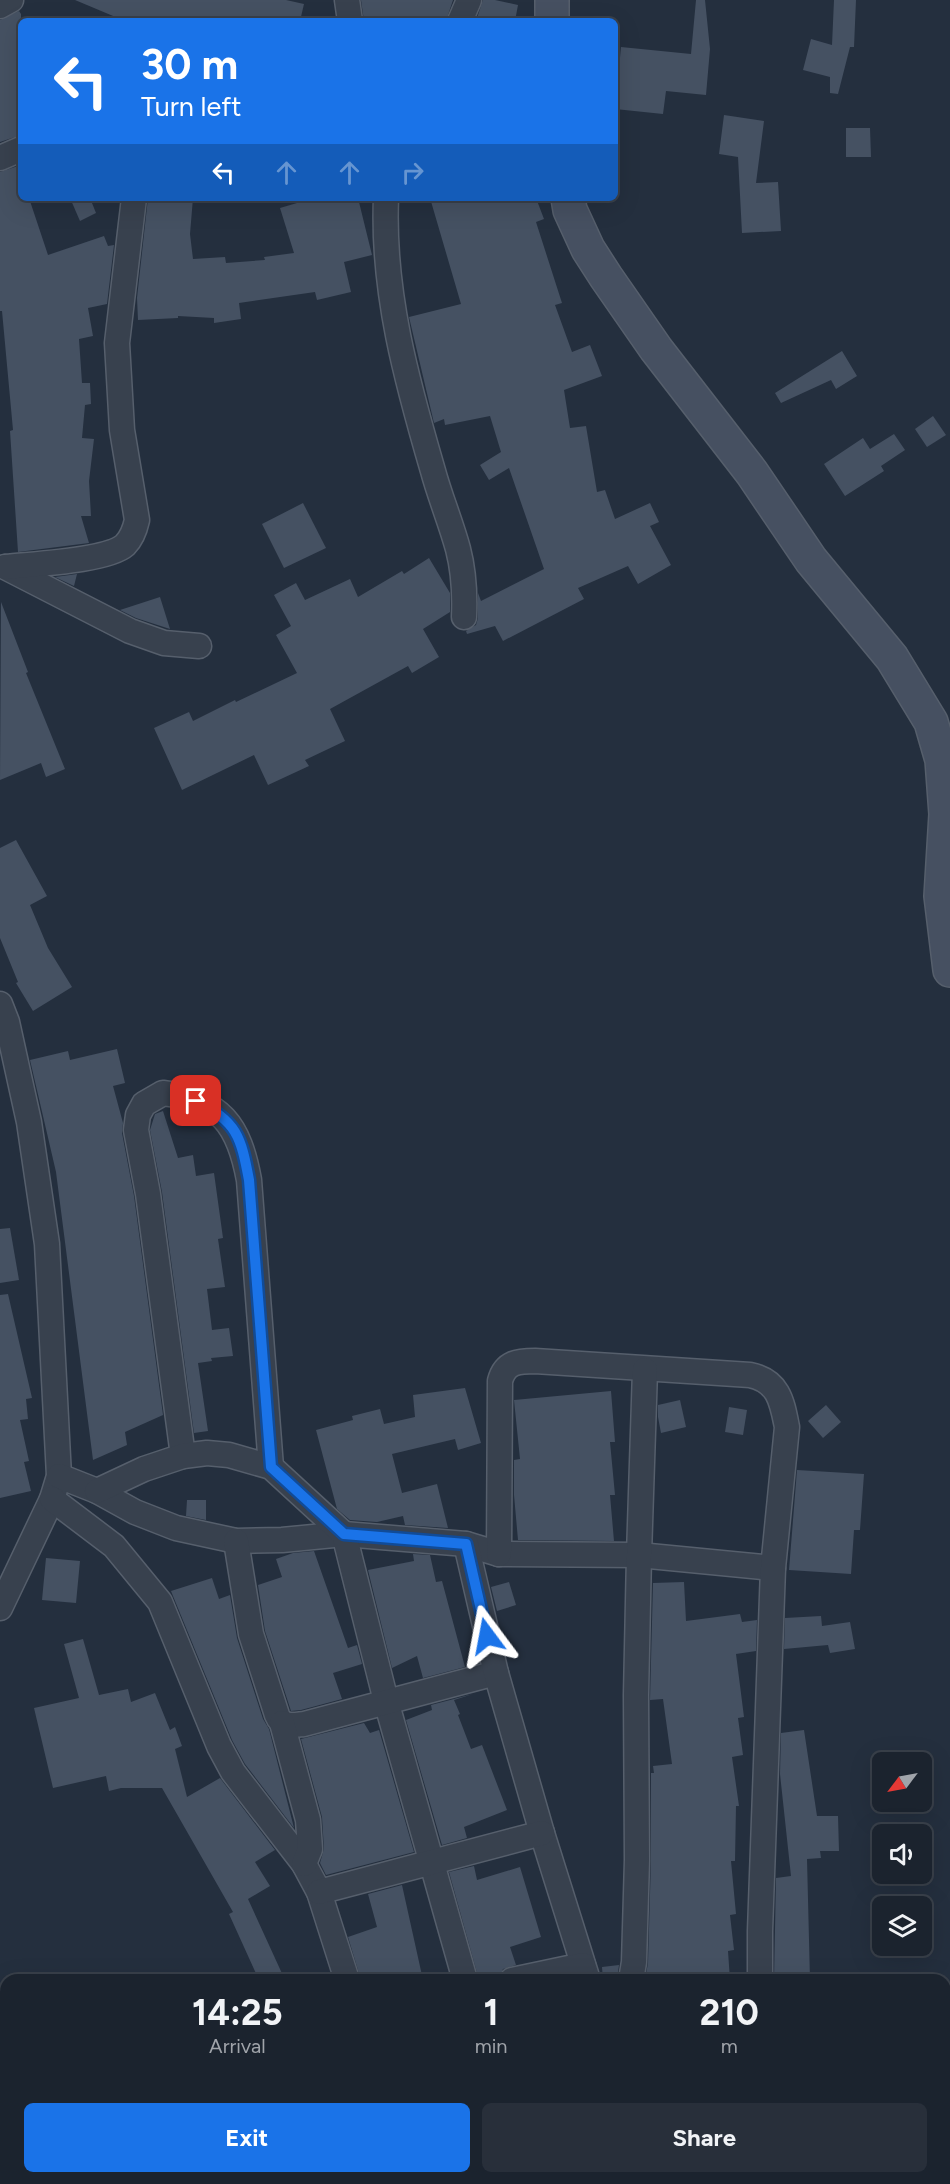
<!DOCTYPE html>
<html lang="en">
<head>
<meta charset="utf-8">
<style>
	:root { --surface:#1b232e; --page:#282f3a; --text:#f1f3f6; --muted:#a0a4aa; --line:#39404a; --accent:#1a73e8 }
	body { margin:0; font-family:Figtree,sans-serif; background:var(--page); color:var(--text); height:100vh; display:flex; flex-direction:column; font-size:22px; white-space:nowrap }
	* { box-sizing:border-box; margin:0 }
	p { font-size:20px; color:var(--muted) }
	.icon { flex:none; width:33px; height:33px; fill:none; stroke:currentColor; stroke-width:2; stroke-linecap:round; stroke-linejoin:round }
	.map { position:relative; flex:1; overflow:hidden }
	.side { position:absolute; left:0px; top:1974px; width:951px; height:210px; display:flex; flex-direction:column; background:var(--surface); border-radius:18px 18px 0 0; box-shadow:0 6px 24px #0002,0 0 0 2px var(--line) }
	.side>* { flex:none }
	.banner { position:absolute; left:18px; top:18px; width:600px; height:183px; border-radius:9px; box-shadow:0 6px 24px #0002,0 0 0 2px var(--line); background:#1a73e8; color:#fff; overflow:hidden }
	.needle { width:39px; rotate:238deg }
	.tools { position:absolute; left:872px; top:1752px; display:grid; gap:12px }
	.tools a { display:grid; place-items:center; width:60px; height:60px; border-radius:9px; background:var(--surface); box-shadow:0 6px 24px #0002,0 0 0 2px var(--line); font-size:30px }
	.pin { position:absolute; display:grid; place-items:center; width:51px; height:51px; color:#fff; margin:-26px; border-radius:12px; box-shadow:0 3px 9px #0006 }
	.me { position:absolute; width:66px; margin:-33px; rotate:347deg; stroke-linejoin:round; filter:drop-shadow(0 0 4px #0008) }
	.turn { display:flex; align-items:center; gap:21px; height:126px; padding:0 24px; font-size:27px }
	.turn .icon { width:78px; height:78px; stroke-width:2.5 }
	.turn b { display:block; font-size:42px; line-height:51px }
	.lanes { display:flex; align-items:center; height:57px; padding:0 24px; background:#0003; justify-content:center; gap:30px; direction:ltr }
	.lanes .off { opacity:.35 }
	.eta { display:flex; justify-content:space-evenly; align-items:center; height:102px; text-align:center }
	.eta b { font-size:36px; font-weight:700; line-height:42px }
	.button { display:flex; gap:12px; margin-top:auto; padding:12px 24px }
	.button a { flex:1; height:69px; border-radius:9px; background:var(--accent); color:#fff; font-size:24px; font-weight:700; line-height:69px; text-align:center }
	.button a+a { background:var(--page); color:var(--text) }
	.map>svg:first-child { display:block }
	.building { fill:#455162 }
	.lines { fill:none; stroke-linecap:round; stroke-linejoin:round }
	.street-casing { stroke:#565f6c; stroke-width:27 }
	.secondary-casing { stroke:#565f6c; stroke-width:36 }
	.street { stroke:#38414e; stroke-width:24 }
	.secondary { stroke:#465061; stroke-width:33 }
	.route-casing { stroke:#114b97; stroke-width:15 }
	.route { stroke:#1a73e8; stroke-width:10 }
</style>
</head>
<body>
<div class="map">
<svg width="950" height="2184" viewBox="0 0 950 2184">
	<rect width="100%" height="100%" fill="#242f3e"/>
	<!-- building -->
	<g class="building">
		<path d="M 75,0 L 286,0 L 304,4 L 300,21 L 125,21 Z"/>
		<path d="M 361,0 L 453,0 L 446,21 L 364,21 Z"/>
		<path d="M 483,0 L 495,0 L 518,5 L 515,21 L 476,21 Z"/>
		<path d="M 696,0 L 705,0 L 710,49 L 706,95 L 666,91 L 663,114 L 615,109 L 621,47 L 691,54 Z"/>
		<path d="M 834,0 L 856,0 L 854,47 L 850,47 L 838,94 L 830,93 L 830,77 L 803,70 L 811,39 L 832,45 Z"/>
		<path d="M 19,11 L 21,14 L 21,135 L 0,142 L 0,20 Z"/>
		<path d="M 724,115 L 764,121 L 756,183 L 778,182 L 781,231 L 742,233 L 738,157 L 719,154 Z"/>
		<path d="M 846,128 L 870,128 L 871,157 L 846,157 Z"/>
		<path d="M 21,165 L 21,198 L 29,198 L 48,255 L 104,236 L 108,246 L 114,245 L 107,304 L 88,308 L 93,336 L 79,339 L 82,383 L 90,383 L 91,404 L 85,405 L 82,438 L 94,439 L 89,481 L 91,516 L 81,516 L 89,543 L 18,552 L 10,431 L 13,430 L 2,311 L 0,311 L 0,172 Z"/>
		<path d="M 70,198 L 90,198 L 96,213 L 80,221 Z"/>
		<path d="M 148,198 L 193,198 L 190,234 L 193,259 L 225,257 L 226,263 L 265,260 L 264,257 L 294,253 L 280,208 L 314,198 L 358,198 L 372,255 L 344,262 L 351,292 L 317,300 L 315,292 L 239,303 L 241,319 L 214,323 L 214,318 L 178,316 L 178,318 L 138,320 L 137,298 Z"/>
		<path d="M 430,198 L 536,198 L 544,219 L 536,222 L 562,303 L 555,305 L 572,352 L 590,345 L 602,376 L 564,390 L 570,428 L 586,426 L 597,492 L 605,490 L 615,519 L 650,503 L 659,522 L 650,526 L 671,565 L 638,584 L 628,566 L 578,588 L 584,599 L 503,641 L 495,626 L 467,634 L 466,631 L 476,625 L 478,618 L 478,593 L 481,601 L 544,569 L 509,468 L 489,480 L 480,465 L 501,452 L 490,416 L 445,425 L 444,419 L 434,423 L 409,317 L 461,304 Z"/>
		<path d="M 842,351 L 857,376 L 836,389 L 831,380 L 781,403 L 775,393 Z"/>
		<path d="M 933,416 L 946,435 L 927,447 L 915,429 Z"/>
		<path d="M 894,434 L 905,450 L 881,466 L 884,471 L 845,496 L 824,464 L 863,438 L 870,449 Z"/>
		<path d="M 303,503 L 326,548 L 284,568 L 262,524 Z"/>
		<path d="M 429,558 L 450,593 L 450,612 L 423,629 L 439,657 L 412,673 L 408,666 L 330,709 L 345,741 L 305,760 L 309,766 L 268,785 L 254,755 L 182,790 L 154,728 L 189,712 L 193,721 L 235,700 L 236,702 L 297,673 L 276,635 L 291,626 L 274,595 L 296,583 L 305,600 L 350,579 L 358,597 L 402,571 L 404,574 Z"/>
		<path d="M 77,574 L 74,586 L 55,577 L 70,575 Z"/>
		<path d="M 160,597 L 170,629 L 136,618 L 120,610 Z"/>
		<path d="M 1,602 L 28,672 L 26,673 L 65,769 L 46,777 L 41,763 L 0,780 Z"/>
		<path d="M 16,840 L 47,896 L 30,905 L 48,948 L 72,987 L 33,1011 L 16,983 L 18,982 L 0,938 L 0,848 Z"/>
		<path d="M 117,1049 L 125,1083 L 113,1086 L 123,1123 L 122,1133 L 134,1196 L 163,1415 L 125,1432 L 127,1445 L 93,1460 L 56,1172 L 30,1060 L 68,1051 L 70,1060 Z"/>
		<path d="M 163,1111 L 178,1158 L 193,1155 L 196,1176 L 214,1173 L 223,1238 L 218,1239 L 225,1287 L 207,1289 L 212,1330 L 229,1328 L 233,1356 L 211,1358 L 212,1361 L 198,1363 L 208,1431 L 194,1433 L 162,1192 L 150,1130 L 155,1114 Z"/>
		<path d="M 10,1228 L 19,1280 L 0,1283 L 0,1229 Z"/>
		<path d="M 8,1294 L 32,1398 L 26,1399 L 28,1419 L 20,1420 L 29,1461 L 24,1462 L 31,1491 L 0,1498 L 0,1295 Z"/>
		<path d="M 465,1388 L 481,1443 L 458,1450 L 455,1439 L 392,1454 L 402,1493 L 437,1484 L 448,1528 L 405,1525 L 403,1516 L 377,1522 L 350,1520 L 337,1509 L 316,1430 L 353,1420 L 352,1416 L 380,1409 L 384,1424 L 415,1417 L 413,1395 Z"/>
		<path d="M 611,1391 L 615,1442 L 610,1442 L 615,1495 L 610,1495 L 614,1541 L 518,1540 L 514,1495 L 514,1460 L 520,1459 L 514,1400 Z"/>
		<path d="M 680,1400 L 686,1427 L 661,1433 L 658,1417 L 658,1405 Z"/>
		<path d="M 826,1405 L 841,1422 L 823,1438 L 808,1421 Z"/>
		<path d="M 729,1407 L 747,1410 L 743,1435 L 725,1432 Z"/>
		<path d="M 797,1470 L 864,1474 L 860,1530 L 854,1530 L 851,1574 L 789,1570 Z"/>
		<path d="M 187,1500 L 206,1500 L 206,1520 L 186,1516 Z"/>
		<path d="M 314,1551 L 348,1648 L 357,1645 L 362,1664 L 333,1673 L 342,1699 L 301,1710 L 291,1711 L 265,1631 L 258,1585 L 282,1577 L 276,1559 L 293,1553 Z"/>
		<path d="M 413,1554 L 430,1555 L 436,1582 L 442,1581 L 465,1667 L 423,1678 L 417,1656 L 392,1668 L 368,1570 L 414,1561 Z"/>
		<path d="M 46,1558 L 80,1561 L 76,1603 L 42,1600 Z"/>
		<path d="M 212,1578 L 219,1599 L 230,1595 L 237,1638 L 263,1719 L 269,1729 L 294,1828 L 245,1764 L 232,1740 L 173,1596 L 171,1591 Z"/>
		<path d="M 509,1582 L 516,1605 L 497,1611 L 491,1587 Z"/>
		<path d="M 684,1582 L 686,1621 L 740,1614 L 742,1622 L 757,1620 L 756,1651 L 736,1654 L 744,1717 L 738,1718 L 743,1755 L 732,1757 L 739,1806 L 736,1806 L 735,1861 L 731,1861 L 736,1914 L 730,1915 L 734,1950 L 728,1951 L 730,1980 L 645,1980 L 648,1963 L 651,1860 L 651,1773 L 654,1773 L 653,1766 L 672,1764 L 663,1699 L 650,1700 L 653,1583 Z"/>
		<path d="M 821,1616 L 822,1626 L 850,1622 L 855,1649 L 830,1653 L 828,1645 L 784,1649 L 785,1618 Z"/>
		<path d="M 83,1639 L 99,1695 L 128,1689 L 131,1702 L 155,1693 L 170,1730 L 175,1727 L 182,1746 L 175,1749 L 187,1797 L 220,1778 L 275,1850 L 255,1862 L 270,1886 L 248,1899 L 285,1980 L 259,1980 L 229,1914 L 233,1912 L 162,1788 L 121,1788 L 109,1791 L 106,1776 L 53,1788 L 34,1708 L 79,1698 L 64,1644 Z"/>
		<path d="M 473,1694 L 454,1700 L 460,1714 L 458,1715 L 471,1749 L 482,1745 L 507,1810 L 464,1827 L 467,1838 L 442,1845 L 406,1720 L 432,1710 L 431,1705 Z"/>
		<path d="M 364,1723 L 370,1733 L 379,1730 L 414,1852 L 326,1875 L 320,1863 L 324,1849 L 322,1817 L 301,1739 Z"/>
		<path d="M 804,1730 L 817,1816 L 838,1816 L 839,1851 L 820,1851 L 821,1858 L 807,1859 L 810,1980 L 774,1980 L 776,1878 L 791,1876 L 780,1774 L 781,1733 Z"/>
		<path d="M 474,1866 L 477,1880 L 520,1867 L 541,1937 L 510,1947 L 516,1965 L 503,1969 L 498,1980 L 479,1980 L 449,1872 Z"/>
		<path d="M 402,1885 L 423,1980 L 361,1980 L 348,1937 L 377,1927 L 368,1894 Z"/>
		<path d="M 619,1965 L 617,1980 L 603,1980 L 602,1967 Z"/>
	</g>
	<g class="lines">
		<defs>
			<g id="street">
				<path d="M 347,0 L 350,21"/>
				<path d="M 0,6 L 11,0"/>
				<path d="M 460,21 L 469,0"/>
				<path d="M 0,158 L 21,149"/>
				<path d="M 386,198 C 382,292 407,382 433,471 C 440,497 451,523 458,549 C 464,572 465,594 464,617"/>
				<path d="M 5,567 L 130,631 L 164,643 L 199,646"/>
				<path d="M 6,567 C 32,564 107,561 125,545 C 132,538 135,529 137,520 L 122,430 L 117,343 L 134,198"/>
				<path d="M 0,1004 L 7,1022 L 29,1122 L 47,1244 L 59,1476 L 52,1499 L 0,1608"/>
				<path d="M 183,1456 L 148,1194 L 136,1130 L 138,1115 L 144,1104 L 163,1093 C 221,1100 239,1125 249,1180 L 271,1467"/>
				<path d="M 59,1476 L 97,1491 L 135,1512 L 176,1528 L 236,1541 L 282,1540 L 344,1534 L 466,1544 L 499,1554 L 639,1555 L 773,1568"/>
				<path d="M 97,1491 L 144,1469 L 183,1456 L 207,1453 L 229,1455 L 271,1467 L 344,1534 L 386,1701 L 465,1980"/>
				<path d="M 52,1499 L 114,1546 L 160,1602 L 219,1746 L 233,1772 L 304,1864 L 319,1892 L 347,1980"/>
				<path d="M 236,1541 L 251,1634 L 277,1715 C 282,1728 293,1725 304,1724 L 496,1673"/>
				<path d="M 466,1544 L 496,1673 L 542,1833 L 588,1980"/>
				<path d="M 499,1554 L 500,1381 C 505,1362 518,1361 535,1361 L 750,1375 C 779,1381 782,1402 787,1427 L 773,1568 L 760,1931 L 760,1980"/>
				<path d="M 282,1723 L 308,1820 L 310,1849 L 304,1864"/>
				<path d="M 319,1892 L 542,1833"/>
				<path d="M 512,1980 L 583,1965"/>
				<path d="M 631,1980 L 634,1962 L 637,1860 L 636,1695 L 639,1555 L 645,1370"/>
				<path d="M 426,2178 L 428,2184"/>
				<path d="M 762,2178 L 762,2184"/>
				<path d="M 614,2184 L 614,2178"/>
			</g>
			<g id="secondary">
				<path d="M 552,0 L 552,21"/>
				<path d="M 568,198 L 570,210 L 588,249 L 606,277 L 656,349 L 752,473 L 811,560 L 892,658 L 931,722 L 942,760 L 946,814 L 941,896 L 950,970"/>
			</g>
		</defs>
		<!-- street casing -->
		<use href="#street" class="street-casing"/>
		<!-- secondary casing -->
		<use href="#secondary" class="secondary-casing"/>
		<!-- street -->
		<use href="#street" class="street"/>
		<!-- secondary -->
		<use href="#secondary" class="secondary"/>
	</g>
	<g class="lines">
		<defs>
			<path id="route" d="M 196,1101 C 237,1121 241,1137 249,1180 L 271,1467 L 344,1534 L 466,1544 L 487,1636"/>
		</defs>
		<!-- route casing -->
		<use href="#route" class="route-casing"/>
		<!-- route -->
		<use href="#route" class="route"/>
	</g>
</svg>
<div class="tools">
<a><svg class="needle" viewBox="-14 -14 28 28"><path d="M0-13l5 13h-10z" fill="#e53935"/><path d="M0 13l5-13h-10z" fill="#a0a4aa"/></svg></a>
<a><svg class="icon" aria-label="sound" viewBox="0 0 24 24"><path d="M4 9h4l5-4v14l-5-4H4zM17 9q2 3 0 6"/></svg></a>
<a><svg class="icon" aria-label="layers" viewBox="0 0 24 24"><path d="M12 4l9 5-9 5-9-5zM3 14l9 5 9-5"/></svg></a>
</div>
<div class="pin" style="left:196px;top:1101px;background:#d93025"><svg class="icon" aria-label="arrive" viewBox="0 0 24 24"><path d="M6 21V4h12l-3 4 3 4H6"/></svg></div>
<svg class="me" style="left:487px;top:1636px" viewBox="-20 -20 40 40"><path d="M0-17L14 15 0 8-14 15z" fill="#1a73e8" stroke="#fff" stroke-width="4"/></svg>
<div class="banner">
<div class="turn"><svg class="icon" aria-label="left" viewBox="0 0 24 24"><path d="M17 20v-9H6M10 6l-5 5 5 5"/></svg><div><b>30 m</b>Turn left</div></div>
<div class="lanes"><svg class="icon" aria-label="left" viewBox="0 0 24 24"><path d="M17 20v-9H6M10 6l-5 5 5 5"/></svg><svg class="icon off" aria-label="ahead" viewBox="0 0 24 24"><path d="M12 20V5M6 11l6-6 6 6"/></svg><svg class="icon off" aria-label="ahead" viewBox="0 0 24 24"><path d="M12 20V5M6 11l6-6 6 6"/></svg><svg class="icon off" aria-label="right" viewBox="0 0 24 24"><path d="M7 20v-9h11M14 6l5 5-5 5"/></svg></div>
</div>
<section class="side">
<div class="eta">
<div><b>14:25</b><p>Arrival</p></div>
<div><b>1</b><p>min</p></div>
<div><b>210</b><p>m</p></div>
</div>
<div class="button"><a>Exit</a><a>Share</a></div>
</section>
</div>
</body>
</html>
